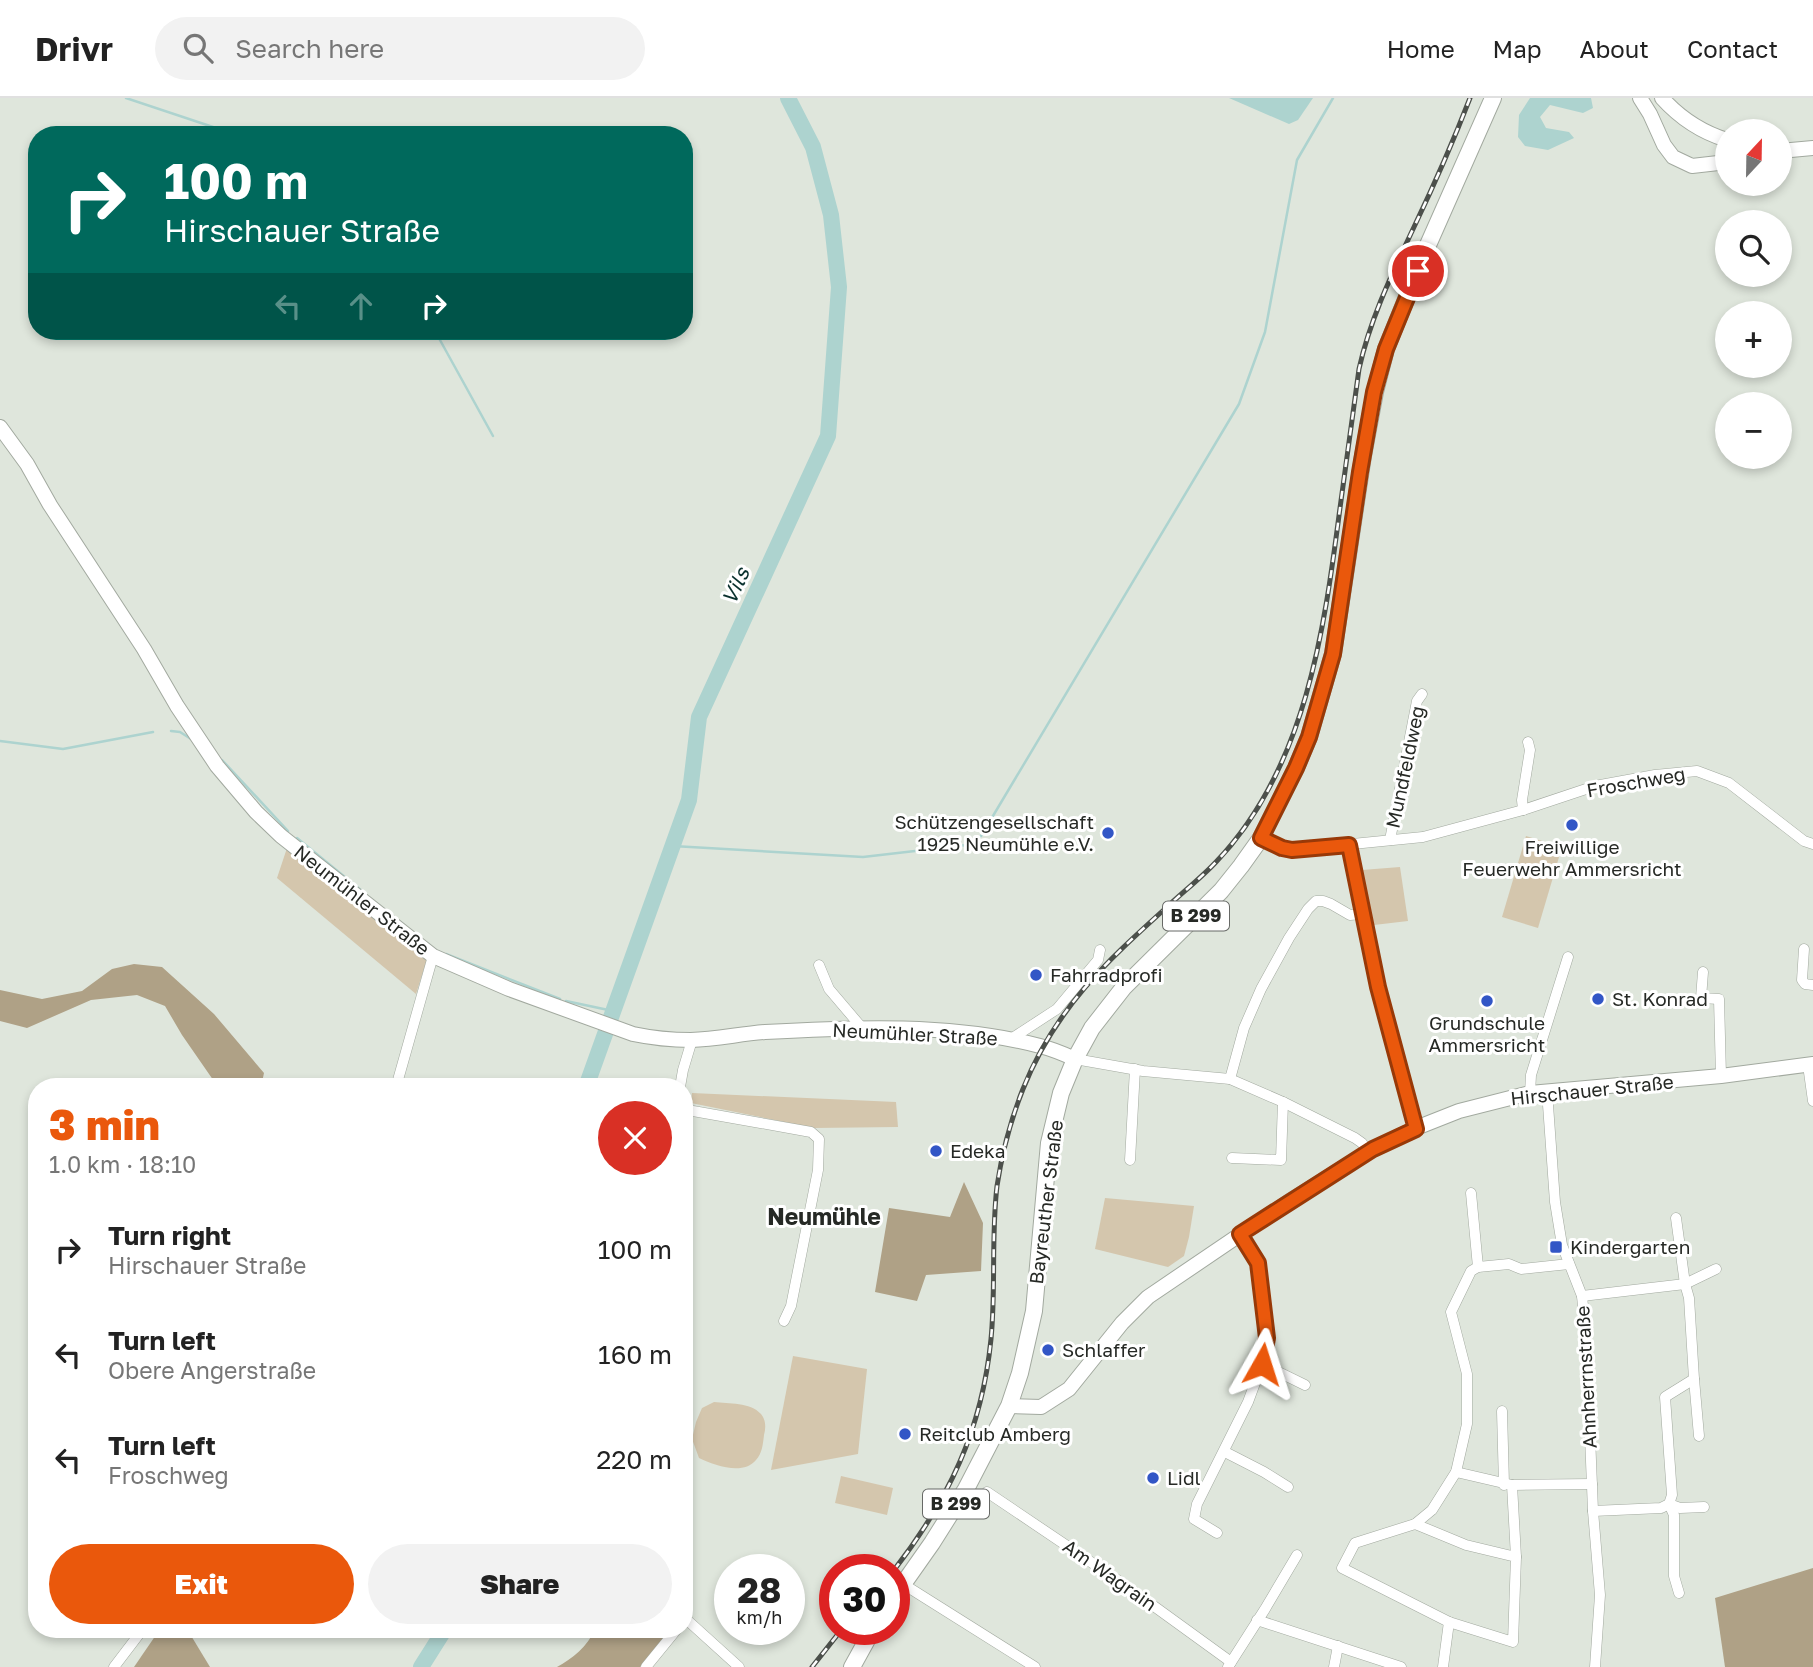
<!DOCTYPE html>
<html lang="en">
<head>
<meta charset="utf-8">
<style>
	:root { --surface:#fff; --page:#f2f2f2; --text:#222; --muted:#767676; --line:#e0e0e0; --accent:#ea580c }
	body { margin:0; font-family:"Golos Text",sans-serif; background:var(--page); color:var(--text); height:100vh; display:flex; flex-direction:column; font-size:26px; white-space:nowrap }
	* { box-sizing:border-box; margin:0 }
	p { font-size:23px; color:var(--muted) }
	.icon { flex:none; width:38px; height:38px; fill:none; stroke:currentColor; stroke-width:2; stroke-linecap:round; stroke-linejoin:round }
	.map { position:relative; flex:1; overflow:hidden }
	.details { position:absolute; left:28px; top:980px; width:665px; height:560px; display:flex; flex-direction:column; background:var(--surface); border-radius:28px; box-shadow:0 4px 10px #0003 }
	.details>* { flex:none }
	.banner { position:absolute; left:28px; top:28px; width:665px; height:214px; border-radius:28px; box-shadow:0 4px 10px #0003; background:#00695c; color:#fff; overflow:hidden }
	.needle { width:46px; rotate:22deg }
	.controls { position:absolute; left:1715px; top:21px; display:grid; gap:14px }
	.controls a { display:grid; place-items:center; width:77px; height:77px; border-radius:50%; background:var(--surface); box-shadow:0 4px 10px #0003; font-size:35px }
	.speed { position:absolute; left:714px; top:1456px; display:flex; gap:14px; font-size:35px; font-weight:700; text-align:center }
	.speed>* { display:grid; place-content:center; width:91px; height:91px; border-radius:50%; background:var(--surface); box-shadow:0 4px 10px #0003; line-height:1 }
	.speed small { font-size:18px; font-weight:400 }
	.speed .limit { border:10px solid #d22; background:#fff; color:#111 }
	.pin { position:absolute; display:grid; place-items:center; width:60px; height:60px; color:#fff; margin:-30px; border:4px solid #fff; border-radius:50%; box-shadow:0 2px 7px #0007 }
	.me { position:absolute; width:77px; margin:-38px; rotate:6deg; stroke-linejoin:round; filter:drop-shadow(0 0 5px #0008) }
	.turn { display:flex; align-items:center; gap:24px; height:147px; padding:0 21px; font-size:32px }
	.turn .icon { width:91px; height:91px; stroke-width:2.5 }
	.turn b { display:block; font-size:49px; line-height:60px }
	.lanes { display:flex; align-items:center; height:66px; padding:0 21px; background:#0003; justify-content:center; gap:35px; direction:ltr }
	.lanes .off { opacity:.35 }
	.round { display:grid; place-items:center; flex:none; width:74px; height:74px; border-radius:37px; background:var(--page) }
	.headline { display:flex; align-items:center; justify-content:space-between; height:119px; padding:0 21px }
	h1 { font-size:42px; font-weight:800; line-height:52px; color:var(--accent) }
	.primary-button { display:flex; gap:14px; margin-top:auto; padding:14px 21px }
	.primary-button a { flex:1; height:80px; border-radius:42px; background:var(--accent); color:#fff; font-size:28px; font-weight:800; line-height:80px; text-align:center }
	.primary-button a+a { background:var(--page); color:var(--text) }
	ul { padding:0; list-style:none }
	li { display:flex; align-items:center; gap:21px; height:105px; padding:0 21px }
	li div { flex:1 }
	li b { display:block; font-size:26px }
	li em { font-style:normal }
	header { display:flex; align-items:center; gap:42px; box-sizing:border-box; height:98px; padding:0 35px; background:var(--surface); border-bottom:2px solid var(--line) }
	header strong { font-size:33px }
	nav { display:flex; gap:38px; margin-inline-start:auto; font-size:24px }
	.search { width:490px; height:63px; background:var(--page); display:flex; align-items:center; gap:18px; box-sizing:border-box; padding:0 24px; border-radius:38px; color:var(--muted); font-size:26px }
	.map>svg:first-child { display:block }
	.green { fill:#d4c6ad }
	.forest { fill:#afa186 }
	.water { fill:#add3cf }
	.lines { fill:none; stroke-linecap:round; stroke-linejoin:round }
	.stream { stroke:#add3cf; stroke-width:2.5 }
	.river { stroke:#add3cf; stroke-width:16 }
	.street-casing { stroke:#a2a99f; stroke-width:11 }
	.secondary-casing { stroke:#a2a99f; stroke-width:16 }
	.primary-casing { stroke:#a2a99f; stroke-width:18 }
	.street { stroke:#fff; stroke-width:10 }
	.secondary { stroke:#fff; stroke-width:14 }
	.primary { stroke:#fff; stroke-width:16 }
	.rail-casing { stroke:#4c504b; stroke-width:5 }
	.rail { stroke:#fff; stroke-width:2.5; stroke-dasharray:8; stroke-linecap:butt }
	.route-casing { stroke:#983908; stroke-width:18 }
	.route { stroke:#ea580c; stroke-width:12 }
	.poi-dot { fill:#3256c6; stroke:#fff; stroke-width:2.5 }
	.labels { text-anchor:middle; stroke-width:6; stroke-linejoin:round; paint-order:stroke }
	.shield { fill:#fff; stroke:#676966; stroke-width:2 }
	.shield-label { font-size:18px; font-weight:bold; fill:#262925 }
	.street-label { font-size:19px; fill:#262925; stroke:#fff }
	.poi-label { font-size:19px; fill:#262925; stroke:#fff; text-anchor:start }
	.water-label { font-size:21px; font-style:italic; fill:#0a312e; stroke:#fff }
	.quarter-label { font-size:23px; font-weight:bold; fill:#262925; stroke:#fff }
</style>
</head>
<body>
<header>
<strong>Drivr</strong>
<div class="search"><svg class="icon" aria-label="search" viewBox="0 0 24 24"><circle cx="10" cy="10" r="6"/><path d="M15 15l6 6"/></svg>Search here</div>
<nav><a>Home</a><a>Map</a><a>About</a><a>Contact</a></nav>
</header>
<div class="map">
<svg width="1813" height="1569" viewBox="0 0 1813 1569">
	<rect width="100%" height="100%" fill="#dfe6dc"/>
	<!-- green -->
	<g class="green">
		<path d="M 1526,738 L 1562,749 L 1538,830 L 1502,819 Z"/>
		<path d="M 287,750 L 427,861 L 416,896 L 277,780 Z"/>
		<path d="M 1400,769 L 1408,823 L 1374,827 L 1362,772 Z"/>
		<path d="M 692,995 L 896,1004 L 898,1029 L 814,1030 L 691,1005 Z"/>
		<path d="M 1105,1100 L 1194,1108 L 1189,1139 L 1184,1158 L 1168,1169 L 1095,1151 Z"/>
		<path d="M 793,1258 L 867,1271 L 858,1356 L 771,1372 Z"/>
		<path d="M 714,1304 C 729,1306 750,1304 761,1316 C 766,1322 766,1330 764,1337 C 763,1346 762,1356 756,1362 C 743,1378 714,1367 699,1360 L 692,1341 L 696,1324 L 702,1310 Z"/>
		<path d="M 841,1378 L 893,1390 L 887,1417 L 835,1405 Z"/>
	</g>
	<!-- forest -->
	<g class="forest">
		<path d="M 134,866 L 162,869 L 214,916 L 264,975 L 261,989 L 218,989 L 182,937 L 165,908 L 137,897 L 91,902 L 27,930 L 0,923 L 0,892 L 42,901 L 82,893 L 112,871 Z"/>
		<path d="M 964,1084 L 983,1125 L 981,1173 L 926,1177 L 917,1203 L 875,1194 L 889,1110 L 950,1119 Z"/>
		<path d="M 1813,1470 L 1813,1569 L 1725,1569 L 1715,1500 Z"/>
		<path d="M 160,1531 L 187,1531 L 210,1569 L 134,1569 Z"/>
		<path d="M 595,1531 L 667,1531 L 667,1538 L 640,1569 L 557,1569 C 572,1561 588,1548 595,1531 Z"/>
	</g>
	<!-- water -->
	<g class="water">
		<path d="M 1229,0 L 1313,0 L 1298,22 L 1289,26 Z"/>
		<path d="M 1530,0 L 1591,0 L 1593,10 L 1583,15 L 1550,7 L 1540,19 L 1546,30 L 1569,34 L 1574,40 L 1548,52 L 1525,48 L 1518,39 L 1519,17 Z"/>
	</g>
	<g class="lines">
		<!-- stream -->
		<g class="stream">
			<path d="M 126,0 L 237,37"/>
			<path d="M 435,233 L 493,338"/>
			<path d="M 171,633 L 180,634 L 191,641"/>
			<path d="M 0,643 L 63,651 L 153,634"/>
			<path d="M 222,662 L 288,733"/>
			<path d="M 297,740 L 362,793"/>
			<path d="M 673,748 L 863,759 L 967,747 L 981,738 L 1239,306 L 1265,234 L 1297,62 L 1333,0"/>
			<path d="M 446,856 L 560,901"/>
			<path d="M 566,903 L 613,913"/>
		</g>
		<!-- river -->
		<g class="river">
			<path d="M 586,989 L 689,702 L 699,619 L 828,338 L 839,189 L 831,117 L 813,49 L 788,0"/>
			<path d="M 421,1569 L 445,1531"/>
		</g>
		<defs>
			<g id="street">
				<path d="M 1523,712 L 1522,702 L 1530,652 L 1528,644"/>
				<path d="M 1261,740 L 1282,750 L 1292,752 L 1423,739 L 1523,712 L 1595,688 L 1655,677 L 1697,673 L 1729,685 L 1804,743 L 1813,746"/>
				<path d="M 1390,742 L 1417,603 L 1422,596"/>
				<path d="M 1349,747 L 1378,889 L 1416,1030"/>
				<path d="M 1804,851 L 1802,882 L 1805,886 L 1813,887"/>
				<path d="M 819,867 L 829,891 L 863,931"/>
				<path d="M 1703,874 L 1701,900 L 1719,901 L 1721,978"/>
				<path d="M 1011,941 L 1057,911 L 1098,862 L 1100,852"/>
				<path d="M 1075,961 L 1143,973 L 1230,981 L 1283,1004 L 1355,1040 L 1362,1045 L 1368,1054"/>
				<path d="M 1808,967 L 1813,1003"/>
				<path d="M 1230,981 L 1244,930 L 1261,891 L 1289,840 L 1308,811 L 1316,803 L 1323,803 L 1331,806 L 1350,817 L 1362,816"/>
				<path d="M 396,989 L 433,858"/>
				<path d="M 680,989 L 683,972 L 692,942"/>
				<path d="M 1547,993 L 1555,1104 L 1562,1147 L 1582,1198 L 1586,1238 L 1593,1413 L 1600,1497 L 1595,1569"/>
				<path d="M 1530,995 L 1531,977 L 1568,859"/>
				<path d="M 684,1008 L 693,1013 L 811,1034 L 819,1041 L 818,1072 L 791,1208 L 784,1223"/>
				<path d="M 1232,1060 L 1281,1062 L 1283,1004"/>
				<path d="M 1130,1062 L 1135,971"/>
				<path d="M 1471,1095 L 1478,1169"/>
				<path d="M 1582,1198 L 1685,1186 L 1716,1171"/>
				<path d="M 1262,1266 L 1305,1287"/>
				<path d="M 1694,1281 L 1699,1338"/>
				<path d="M 1502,1313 L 1504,1387"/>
				<path d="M 1225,1354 L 1264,1374 L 1288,1389"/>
				<path d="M 1456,1374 L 1512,1387 L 1592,1386"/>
				<path d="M 1512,1387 L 1516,1459"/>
				<path d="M 987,1394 L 1122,1485 L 1231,1564"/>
				<path d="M 1669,1406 L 1674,1417 L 1674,1478 L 1679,1495"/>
				<path d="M 1669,1406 L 1680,1410 L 1704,1409"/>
				<path d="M 1593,1413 L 1661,1410 L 1669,1406 L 1672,1397 L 1665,1299 L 1694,1281 L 1689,1200 L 1685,1186 L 1676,1120"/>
				<path d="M 1415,1426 L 1466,1447 L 1516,1459 L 1513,1544 L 1449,1524 L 1342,1470 L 1355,1445 Z"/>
				<path d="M 1415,1426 L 1432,1412 L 1456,1374 L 1467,1326 L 1467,1276 L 1451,1214 L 1471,1173 L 1478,1169 L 1509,1166 L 1521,1171 L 1569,1166"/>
				<path d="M 1217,1435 L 1194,1421 L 1197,1406 L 1248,1304 L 1262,1266 L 1267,1240 L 1258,1165 L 1240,1136"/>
				<path d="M 903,1486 L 1035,1569"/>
				<path d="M 1257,1522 L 1401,1569"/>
				<path d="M 684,1523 L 686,1521 L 739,1569"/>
				<path d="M 114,1569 L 143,1531"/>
				<path d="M 646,1569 L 677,1531"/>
				<path d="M 1228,1569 L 1265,1511 L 1297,1457"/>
				<path d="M 1334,1569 L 1338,1548"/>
				<path d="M 1443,1569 L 1449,1524"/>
			</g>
			<g id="secondary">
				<path d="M 1640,0 L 1650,16 L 1664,47 L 1673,59 L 1692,68 L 1727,64"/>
				<path d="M 1662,0 C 1680,20 1701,34 1727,42"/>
				<path d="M 1780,53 L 1813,50"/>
				<path d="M 0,329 L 27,366 L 50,407 L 144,551 L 177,608 L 217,668 L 256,714 L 281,738 L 433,858 L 509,891 L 633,936 C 652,940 672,942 691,942 C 716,941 740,936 765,934 C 854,929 953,925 1040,948 C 1052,951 1064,956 1075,961"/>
				<path d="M 1009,1308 L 1041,1309 L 1069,1291 L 1122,1225 L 1148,1199 L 1288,1104 L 1373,1051 L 1416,1030 L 1459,1013 L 1530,995 L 1721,978 L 1813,966"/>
			</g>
			<g id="primary">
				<path d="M 894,1499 L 932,1445 L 966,1391 L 1009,1308 L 1020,1275 L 1034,1213 L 1049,1045 L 1061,995 L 1075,961 L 1092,930 L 1124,889 L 1221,793 L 1241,768 L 1261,740 L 1296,670 L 1309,639 L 1333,556 L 1363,358 L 1375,294 L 1386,251 L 1428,147 L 1493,0"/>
				<path d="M 852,1569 L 873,1531"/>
			</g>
		</defs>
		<!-- street casing -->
		<use href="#street" class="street-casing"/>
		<!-- secondary casing -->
		<use href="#secondary" class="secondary-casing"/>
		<!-- primary casing -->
		<use href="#primary" class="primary-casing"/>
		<!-- street -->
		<use href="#street" class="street"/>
		<!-- secondary -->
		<use href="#secondary" class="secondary"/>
		<!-- primary -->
		<use href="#primary" class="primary"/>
		<defs>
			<g id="rail">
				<path d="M 894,1472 C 949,1401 982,1332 991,1241 C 996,1190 991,1139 997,1088 C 1002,1055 1011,1021 1023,991 C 1055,911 1105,865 1167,809 C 1183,794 1201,780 1216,764 C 1306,670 1324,533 1340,410 C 1346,363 1353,317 1359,271 C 1370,221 1392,176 1414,129 C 1434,87 1453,44 1470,0"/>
				<path d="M 812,1569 L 842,1531"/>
			</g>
		</defs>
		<!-- rail casing -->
		<use href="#rail" class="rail-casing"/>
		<!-- rail -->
		<use href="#rail" class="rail"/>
	</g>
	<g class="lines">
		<defs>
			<path id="route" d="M 1262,1266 L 1267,1240 L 1258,1165 L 1240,1136 L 1373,1051 L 1416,1031 L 1378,889 L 1349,747 L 1292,752 L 1282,750 L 1261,740 L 1296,670 L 1309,639 L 1333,556 L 1360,374 L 1374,294 L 1386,251 L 1418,173"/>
		</defs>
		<!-- route casing -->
		<use href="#route" class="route-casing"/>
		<!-- route -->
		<use href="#route" class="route"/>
	</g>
	<!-- markers -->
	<g class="poi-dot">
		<circle cx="1572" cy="727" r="7"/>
		<circle cx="1108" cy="735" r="7"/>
		<circle cx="1036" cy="877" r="7"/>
		<circle cx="1598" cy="901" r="7"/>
		<circle cx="1487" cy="903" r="7"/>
		<circle cx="936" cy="1053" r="7"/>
		<rect x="1549" y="1142" width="14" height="14" rx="3.5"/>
		<circle cx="1048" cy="1252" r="7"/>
		<circle cx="905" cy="1336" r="7"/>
		<circle cx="1153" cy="1380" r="7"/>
	</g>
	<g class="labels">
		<!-- shield labels -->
		<g class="shield">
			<rect x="1163" y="803.5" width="66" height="29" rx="5"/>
			<rect x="923" y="1391.5" width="66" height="29" rx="5"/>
		</g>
		<g class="shield-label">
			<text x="1196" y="824">B 299</text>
			<text x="956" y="1412">B 299</text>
		</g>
		<!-- street labels -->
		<g class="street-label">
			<text transform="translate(1405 669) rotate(-78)" y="7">Mundfeldweg</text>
			<text transform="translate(1636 684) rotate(-10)" y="7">Froschweg</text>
			<text transform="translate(362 802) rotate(38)" y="7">Neumühler Straße</text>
			<text transform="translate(915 936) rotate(3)" y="7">Neumühler Straße</text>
			<text transform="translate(1592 992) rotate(-6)" y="7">Hirschauer Straße</text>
			<text transform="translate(1046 1104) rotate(-83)" y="7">Bayreuther Straße</text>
			<text transform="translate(1586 1279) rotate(-93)" y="7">Ahnherrnstraße</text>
			<text transform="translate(1110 1477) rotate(35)" y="7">Am Wagrain</text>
		</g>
		<!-- poi labels -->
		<g class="poi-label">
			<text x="1094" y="731" text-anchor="end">Schützengesellschaft<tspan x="1094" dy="22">1925 Neumühle e.V.</tspan></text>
			<text x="1572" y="756" text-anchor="middle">Freiwillige<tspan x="1572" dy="22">Feuerwehr Ammersricht</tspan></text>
			<text x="1050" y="884">Fahrradprofi</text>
			<text x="1612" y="908">St. Konrad</text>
			<text x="1487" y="932" text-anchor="middle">Grundschule<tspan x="1487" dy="22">Ammersricht</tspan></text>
			<text x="950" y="1060">Edeka</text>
			<text x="1570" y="1156">Kindergarten</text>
			<text x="1062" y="1259">Schlaffer</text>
			<text x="919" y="1343">Reitclub Amberg</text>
			<text x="1167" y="1387">Lidl</text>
		</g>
		<!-- water labels -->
		<g class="water-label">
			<text transform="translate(736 488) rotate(-65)" y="7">Vils</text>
		</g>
		<!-- quarter labels -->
		<g class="quarter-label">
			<text x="824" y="1127">Neumühle</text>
		</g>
	</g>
</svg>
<div class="controls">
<a><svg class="needle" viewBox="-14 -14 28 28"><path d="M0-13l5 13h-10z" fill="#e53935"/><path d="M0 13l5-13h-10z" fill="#767676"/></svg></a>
<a><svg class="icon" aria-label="search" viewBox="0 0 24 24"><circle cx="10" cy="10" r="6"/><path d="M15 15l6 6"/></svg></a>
<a>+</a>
<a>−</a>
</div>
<div class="speed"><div>28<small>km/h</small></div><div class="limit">30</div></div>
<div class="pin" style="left:1418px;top:173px;background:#d93025"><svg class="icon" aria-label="arrive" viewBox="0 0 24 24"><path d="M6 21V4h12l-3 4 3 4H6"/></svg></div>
<svg class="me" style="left:1262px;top:1266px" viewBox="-20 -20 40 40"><path d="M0-17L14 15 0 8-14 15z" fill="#ea580c" stroke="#fff" stroke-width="4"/></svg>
<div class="banner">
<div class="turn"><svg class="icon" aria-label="right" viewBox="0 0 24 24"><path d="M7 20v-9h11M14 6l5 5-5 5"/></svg><div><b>100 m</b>Hirschauer Straße</div></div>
<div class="lanes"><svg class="icon off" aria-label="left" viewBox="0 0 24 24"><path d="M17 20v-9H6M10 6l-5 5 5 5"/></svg><svg class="icon off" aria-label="ahead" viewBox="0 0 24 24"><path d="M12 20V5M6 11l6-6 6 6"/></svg><svg class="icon" aria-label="right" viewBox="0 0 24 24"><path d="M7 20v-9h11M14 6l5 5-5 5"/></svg></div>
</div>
<section class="details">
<div class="headline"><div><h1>3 min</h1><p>1.0 km · 18:10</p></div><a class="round" style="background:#d93025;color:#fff"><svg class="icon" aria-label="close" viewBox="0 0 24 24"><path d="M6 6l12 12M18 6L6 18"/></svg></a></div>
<ul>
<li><svg class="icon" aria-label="right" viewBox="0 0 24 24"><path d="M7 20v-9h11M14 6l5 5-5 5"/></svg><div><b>Turn right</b><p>Hirschauer Straße</p></div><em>100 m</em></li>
<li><svg class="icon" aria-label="left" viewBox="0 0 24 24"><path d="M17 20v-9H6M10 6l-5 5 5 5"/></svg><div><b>Turn left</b><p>Obere Angerstraße</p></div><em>160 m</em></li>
<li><svg class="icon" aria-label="left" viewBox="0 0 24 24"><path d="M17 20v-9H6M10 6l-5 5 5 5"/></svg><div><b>Turn left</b><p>Froschweg</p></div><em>220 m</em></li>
</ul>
<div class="primary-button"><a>Exit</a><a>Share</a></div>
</section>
</div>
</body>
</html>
